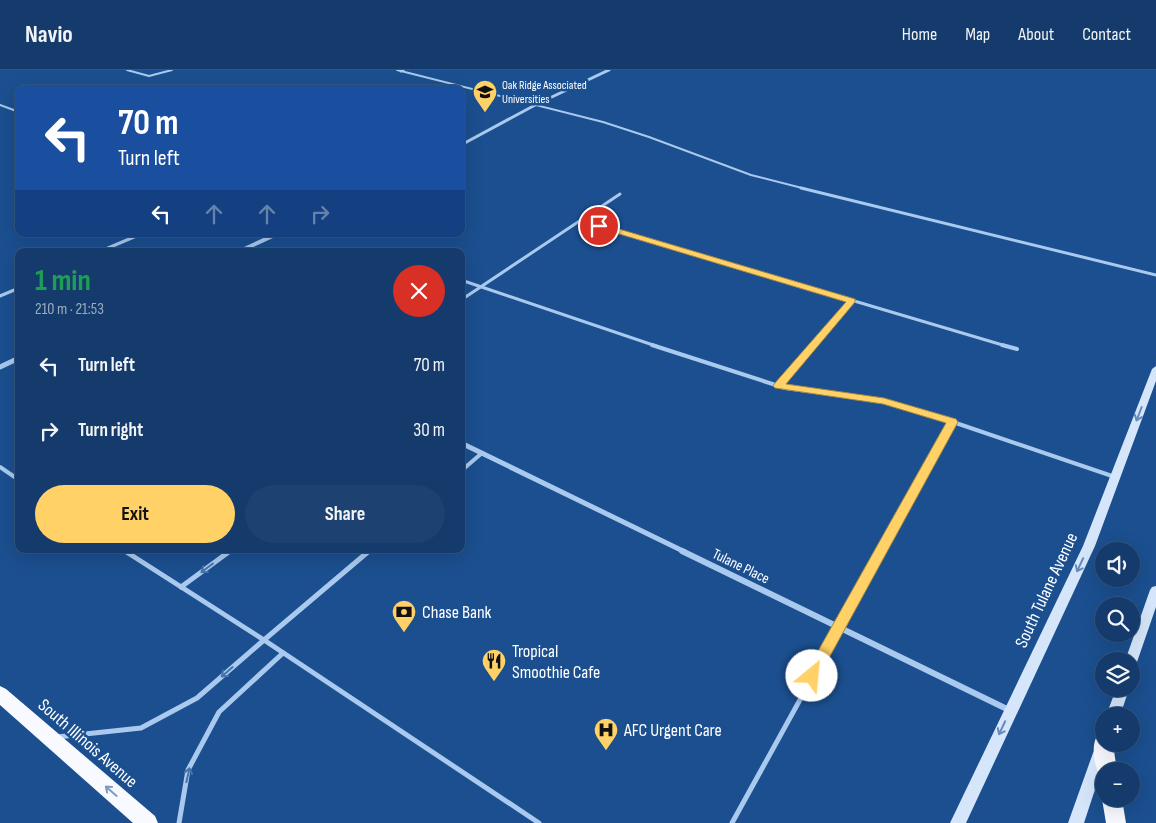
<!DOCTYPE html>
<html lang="en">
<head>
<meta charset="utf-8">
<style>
	:root { --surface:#143b6b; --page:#1d4271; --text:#f1f3f6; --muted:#9dadc1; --line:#33557e; --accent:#ffd166 }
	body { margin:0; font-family:"Sofia Sans Condensed",sans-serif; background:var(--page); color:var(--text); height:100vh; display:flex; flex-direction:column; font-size:19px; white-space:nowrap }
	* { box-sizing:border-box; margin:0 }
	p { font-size:16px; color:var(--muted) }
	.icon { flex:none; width:28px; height:28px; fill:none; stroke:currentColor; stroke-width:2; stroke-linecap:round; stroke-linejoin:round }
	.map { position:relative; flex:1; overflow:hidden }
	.details { position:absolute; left:15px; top:178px; width:450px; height:305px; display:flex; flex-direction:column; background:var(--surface); border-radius:10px; box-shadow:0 5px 20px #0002,0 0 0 1px var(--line) }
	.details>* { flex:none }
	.banner { position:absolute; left:15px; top:15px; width:450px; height:152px; border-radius:10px; box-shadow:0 5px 20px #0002,0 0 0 1px var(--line); background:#1a4fa0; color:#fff; overflow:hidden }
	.fabs { position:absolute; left:1095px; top:472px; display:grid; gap:10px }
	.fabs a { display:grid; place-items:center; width:45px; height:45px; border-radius:50%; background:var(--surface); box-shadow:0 5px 20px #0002,0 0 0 1px var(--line); font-size:25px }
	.pin { position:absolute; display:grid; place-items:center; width:42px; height:42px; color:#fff; margin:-21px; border:2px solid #fff; border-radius:50%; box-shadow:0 1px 5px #0007 }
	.me { position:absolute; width:55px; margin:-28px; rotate:28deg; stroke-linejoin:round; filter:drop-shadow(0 0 4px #0008) }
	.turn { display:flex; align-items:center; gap:18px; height:105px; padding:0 20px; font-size:22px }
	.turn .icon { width:65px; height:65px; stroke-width:2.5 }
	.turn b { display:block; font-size:35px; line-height:42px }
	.lanes { display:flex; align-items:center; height:48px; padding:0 20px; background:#0003; justify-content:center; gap:25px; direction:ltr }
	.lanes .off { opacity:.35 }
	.round { display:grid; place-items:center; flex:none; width:52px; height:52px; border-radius:26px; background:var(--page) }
	.headline { display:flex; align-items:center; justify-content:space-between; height:85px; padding:0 20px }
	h1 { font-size:30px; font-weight:700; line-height:38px; color:#1e9e55 }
	.cta { display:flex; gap:10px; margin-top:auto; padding:10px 20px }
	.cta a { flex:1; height:58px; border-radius:30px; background:var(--accent); color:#111; font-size:20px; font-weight:700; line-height:58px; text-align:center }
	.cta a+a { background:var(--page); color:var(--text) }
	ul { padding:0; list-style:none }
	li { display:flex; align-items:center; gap:15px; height:65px; padding:0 20px }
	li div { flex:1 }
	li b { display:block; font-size:19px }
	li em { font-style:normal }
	header { display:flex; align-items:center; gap:30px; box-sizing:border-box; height:70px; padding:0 25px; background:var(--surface); border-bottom:1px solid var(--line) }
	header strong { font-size:24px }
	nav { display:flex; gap:28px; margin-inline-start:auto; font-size:18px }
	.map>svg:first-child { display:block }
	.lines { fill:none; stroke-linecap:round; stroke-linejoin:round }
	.service-far3 { stroke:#a9c9ee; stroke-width:2 }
	.service-far2 { stroke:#a9c9ee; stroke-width:3 }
	.service-far1 { stroke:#a9c9ee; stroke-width:4 }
	.service { stroke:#a9c9ee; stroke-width:5 }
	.minor-far3 { stroke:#a9c9ee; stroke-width:3 }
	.minor-far2 { stroke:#a9c9ee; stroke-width:4 }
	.minor-far1 { stroke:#a9c9ee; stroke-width:5 }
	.minor { stroke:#a9c9ee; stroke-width:6 }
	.secondary { fill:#d6e6fa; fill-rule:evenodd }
	.trunk { fill:#f8faff; fill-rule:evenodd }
	.oneway { stroke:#668bba }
	.oneway2 { stroke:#4674ac }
	.oneway3 { stroke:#7e9cc1 }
	.route { fill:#ffd166; stroke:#a68842 }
	.labels { text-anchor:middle; stroke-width:5; stroke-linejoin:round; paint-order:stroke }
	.far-poi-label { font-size:12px; fill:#fff; stroke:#1b4f8f; text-anchor:start }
	.street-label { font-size:15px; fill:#fff; stroke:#1b4f8f }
	.near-street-label { font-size:18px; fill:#fff; stroke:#1b4f8f }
	.near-poi-label { font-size:18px; fill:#fff; stroke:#1b4f8f; text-anchor:start }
</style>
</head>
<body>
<header>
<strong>Navio</strong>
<nav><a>Home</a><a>Map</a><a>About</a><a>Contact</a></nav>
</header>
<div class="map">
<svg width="1156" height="753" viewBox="0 0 1156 753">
	<rect width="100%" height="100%" fill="#1b4f8f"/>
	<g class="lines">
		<!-- service-far3 -->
		<g class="service-far3">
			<path d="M 127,0 L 149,6 L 172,0"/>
			<path d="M 397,0 L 603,52 L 649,67 L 751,105 L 806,119"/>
			<path d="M 0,35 L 19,42"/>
		</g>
		<!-- service-far2 -->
		<g class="service-far2">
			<path d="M 801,118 L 1156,205"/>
			<path d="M 581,150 L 1006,276"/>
			<path d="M 101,181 L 141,164"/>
			<path d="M 461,210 L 656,276"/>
			<path d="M 0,226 L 19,218"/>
			<path d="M 461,230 L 620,124"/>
			<path d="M 813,276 L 852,230"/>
		</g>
		<!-- service-far1 -->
		<g class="service-far1">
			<path d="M 652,275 L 785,318 L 885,331 L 953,352"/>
			<path d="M 1002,275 L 1017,279"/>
			<path d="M 778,316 L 814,275"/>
			<path d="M 0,397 L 19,410"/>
			<path d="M 461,401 L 482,383"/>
			<path d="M 122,479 L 127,482"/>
			<path d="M 228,482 L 232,479"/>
			<path d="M 367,482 L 371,479"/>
			<path d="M 881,482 L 953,352 L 1115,407"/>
		</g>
		<!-- service -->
		<g class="service">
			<path d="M 125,481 L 264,570 L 369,481"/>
			<path d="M 181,517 L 230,481"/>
			<path d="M 57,667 L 141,658 L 197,628 L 264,570 L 539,753"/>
			<path d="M 179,753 L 188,700 L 219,642 L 283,583"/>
			<path d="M 732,753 L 882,481"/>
		</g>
		<!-- minor-far3 -->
		<g class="minor-far3">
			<path d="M 401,1 L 403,0"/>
			<path d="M 461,75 L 537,34 L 609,0"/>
		</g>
		<!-- minor-far2 -->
		<path class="minor-far2" d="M 240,181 L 277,164"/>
		<!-- minor-far1 -->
		<g class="minor-far1">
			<path d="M 0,297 L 19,288"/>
			<path d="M 461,373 L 685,482"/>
		</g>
		<!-- minor -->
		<path class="minor" d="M 682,481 L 1009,640"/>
		<!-- secondary -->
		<g class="secondary">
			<path d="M 1156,296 L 1156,311 L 1095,476 L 966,753 L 950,753 L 1083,476 L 1152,299 Z"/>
			<path d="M 1156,516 L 1156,537 L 1137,592 L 1136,596 L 1131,597 L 1131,591 L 1125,591 L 1150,520 L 1152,517 Z"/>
			<path d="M 1116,619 L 1129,619 L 1120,646 L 1106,646 Z"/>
			<path d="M 1100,677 L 1105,679 L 1107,683 L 1084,753 L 1068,753 L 1093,683 L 1095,679 Z"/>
		</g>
		<!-- trunk -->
		<g class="trunk">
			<path d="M 0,616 L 6,619 L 155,746 L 158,753 L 133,753 L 0,635 Z"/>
			<path d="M 1103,666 L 1104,674 L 1113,674 L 1117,701 L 1104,701 L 1104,709 L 1100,707 C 1095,697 1091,679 1096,668 Z"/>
			<path d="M 1104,725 L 1104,729 L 1122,729 L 1126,753 L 1106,753 L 1102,729 Z"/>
		</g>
	</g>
	<!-- one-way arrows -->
	<defs><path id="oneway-shaft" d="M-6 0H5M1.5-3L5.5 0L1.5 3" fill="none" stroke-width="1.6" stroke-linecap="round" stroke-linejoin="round" transform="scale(1.25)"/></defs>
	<g class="oneway">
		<use href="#oneway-shaft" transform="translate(1139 344) rotate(111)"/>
		<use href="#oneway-shaft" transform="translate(1080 495) rotate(115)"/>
		<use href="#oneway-shaft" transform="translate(1002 658) rotate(115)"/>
	</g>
	<g class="oneway2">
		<use href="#oneway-shaft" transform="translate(207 498) rotate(143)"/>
		<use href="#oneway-shaft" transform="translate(227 602) rotate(139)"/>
		<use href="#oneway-shaft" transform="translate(188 705) rotate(-77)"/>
	</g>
	<use class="oneway3" href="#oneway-shaft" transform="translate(111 721) rotate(-139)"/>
	<!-- route -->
	<path class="route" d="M 596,154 L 602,154 L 855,229 L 855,232 L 786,314 L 884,328 L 956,349 L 958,352 L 817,610 L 812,612 L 807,610 L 804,606 L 946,353 L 883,334 L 775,318 L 773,316 L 775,313 L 846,232 L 596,157 Z"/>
	<!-- icons -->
	<defs>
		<symbol id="university-pin" viewBox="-11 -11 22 30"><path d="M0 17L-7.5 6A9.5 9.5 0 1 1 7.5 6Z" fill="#ffd166" stroke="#1b4f8f"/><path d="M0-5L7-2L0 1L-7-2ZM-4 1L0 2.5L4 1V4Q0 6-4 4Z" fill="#111"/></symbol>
		<symbol id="bank-pin" viewBox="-11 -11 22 30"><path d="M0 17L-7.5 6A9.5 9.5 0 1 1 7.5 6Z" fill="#ffd166" stroke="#1b4f8f"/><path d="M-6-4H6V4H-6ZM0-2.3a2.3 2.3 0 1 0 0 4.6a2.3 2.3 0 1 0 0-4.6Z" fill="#111"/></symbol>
		<symbol id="restaurant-pin" viewBox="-11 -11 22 30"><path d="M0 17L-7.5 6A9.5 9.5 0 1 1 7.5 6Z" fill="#ffd166" stroke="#1b4f8f"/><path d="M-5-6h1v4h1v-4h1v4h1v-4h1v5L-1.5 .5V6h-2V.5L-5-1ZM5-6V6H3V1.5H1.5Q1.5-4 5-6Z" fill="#111"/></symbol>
		<symbol id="hospital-pin" viewBox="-11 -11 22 30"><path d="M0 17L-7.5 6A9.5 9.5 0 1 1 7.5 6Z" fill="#ffd166" stroke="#1b4f8f"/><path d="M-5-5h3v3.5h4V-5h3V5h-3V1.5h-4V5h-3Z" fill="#111"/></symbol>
	</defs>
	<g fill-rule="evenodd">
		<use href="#university-pin" x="471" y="8" width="28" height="38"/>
		<use href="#bank-pin" x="390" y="528" width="28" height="38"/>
		<use href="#restaurant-pin" x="480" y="577" width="28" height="38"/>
		<use href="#hospital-pin" x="592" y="646" width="28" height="38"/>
	</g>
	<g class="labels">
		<!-- far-poi labels -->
		<g class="far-poi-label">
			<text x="502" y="19">Oak Ridge Associated<tspan x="502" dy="14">Universities</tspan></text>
		</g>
		<!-- street labels -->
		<g class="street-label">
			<text transform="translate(741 496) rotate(26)" y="5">Tulane Place</text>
		</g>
		<!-- near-street labels -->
		<g class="near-street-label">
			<text transform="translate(1046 520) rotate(-65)" y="6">South Tulane Avenue</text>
			<text transform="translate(88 673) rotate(41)" y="6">South Illinois Avenue</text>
		</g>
		<!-- near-poi labels -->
		<g class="near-poi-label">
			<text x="422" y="548">Chase Bank</text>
			<text x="512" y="587">Tropical<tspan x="512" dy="21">Smoothie Cafe</tspan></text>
			<text x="624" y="666">AFC Urgent Care</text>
		</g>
	</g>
</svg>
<div class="fabs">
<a><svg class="icon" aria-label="sound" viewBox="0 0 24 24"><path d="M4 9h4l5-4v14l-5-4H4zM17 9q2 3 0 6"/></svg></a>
<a><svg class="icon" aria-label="search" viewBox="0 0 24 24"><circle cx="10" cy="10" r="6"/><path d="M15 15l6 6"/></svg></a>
<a><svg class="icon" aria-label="layers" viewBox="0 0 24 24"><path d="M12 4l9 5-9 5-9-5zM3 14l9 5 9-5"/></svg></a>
<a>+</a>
<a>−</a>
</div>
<div class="pin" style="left:599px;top:156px;background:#d93025"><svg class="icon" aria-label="arrive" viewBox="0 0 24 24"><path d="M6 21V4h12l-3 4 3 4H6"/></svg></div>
<svg class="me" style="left:812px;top:606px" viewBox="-20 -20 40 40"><circle r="19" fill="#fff"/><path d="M0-13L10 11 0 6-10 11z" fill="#ffd166"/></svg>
<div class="banner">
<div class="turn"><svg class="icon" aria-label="left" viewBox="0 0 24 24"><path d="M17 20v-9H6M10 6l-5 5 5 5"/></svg><div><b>70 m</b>Turn left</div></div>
<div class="lanes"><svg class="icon" aria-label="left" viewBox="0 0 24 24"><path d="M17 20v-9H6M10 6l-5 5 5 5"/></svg><svg class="icon off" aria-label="ahead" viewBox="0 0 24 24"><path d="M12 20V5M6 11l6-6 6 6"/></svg><svg class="icon off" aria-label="ahead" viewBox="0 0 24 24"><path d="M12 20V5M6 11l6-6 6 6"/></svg><svg class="icon off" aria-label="right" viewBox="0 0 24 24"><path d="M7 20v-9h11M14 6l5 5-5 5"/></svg></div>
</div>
<section class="details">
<div class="headline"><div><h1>1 min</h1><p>210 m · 21:53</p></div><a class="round" style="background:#d93025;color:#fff"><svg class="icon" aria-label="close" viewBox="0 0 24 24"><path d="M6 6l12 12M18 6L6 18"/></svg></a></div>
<ul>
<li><svg class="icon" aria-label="left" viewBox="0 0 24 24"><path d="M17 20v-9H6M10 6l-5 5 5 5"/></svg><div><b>Turn left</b></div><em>70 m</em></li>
<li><svg class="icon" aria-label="right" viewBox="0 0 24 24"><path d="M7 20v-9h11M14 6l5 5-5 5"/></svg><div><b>Turn right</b></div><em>30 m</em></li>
</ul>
<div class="cta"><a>Exit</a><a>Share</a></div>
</section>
</div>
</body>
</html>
